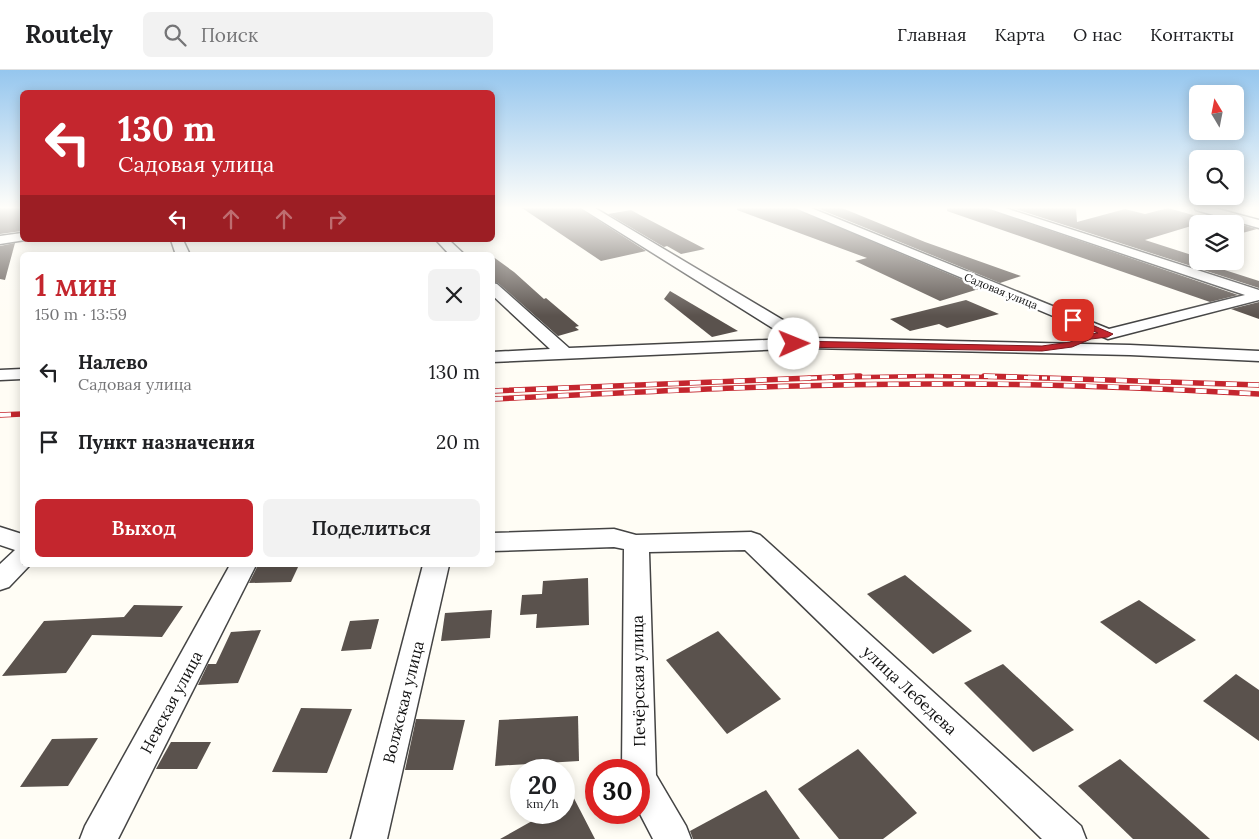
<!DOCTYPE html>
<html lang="ru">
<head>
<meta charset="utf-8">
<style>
	:root { --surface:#fff; --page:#f2f2f2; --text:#202124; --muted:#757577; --line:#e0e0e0; --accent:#c4262e }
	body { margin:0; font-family:Lora,serif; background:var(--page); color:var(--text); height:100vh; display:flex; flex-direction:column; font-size:19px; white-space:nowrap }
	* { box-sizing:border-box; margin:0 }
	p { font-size:16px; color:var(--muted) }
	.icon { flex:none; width:28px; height:28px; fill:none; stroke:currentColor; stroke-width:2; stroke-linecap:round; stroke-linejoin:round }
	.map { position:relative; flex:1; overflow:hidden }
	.sheet { position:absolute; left:20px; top:182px; width:475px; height:315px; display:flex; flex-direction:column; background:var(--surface); border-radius:8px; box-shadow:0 2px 12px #0003 }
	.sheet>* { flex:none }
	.hud { position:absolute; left:20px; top:20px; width:475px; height:152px; border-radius:8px; box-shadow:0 2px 12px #0003; background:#c4262e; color:#fff; overflow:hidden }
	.needle { width:32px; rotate:350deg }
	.controls { position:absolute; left:1189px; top:15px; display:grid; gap:10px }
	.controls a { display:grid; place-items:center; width:55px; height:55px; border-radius:8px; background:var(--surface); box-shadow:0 2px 12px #0003; font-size:25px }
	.speed { position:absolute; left:510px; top:689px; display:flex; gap:10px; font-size:25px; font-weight:700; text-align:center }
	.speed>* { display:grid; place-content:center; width:65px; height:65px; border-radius:50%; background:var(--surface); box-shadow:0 2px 12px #0003; line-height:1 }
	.speed small { font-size:12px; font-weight:400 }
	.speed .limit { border:8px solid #d22; background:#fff; color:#111 }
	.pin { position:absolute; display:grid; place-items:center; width:42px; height:42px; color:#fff; margin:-21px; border-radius:10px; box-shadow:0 2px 8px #0006 }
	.me { position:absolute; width:55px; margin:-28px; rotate:89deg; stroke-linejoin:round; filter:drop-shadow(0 0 4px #0008) }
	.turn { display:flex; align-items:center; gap:18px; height:105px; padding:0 15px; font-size:22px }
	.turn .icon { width:65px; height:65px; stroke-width:2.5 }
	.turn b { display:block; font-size:35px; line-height:42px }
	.lanes { display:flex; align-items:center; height:48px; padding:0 15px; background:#0003; justify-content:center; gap:25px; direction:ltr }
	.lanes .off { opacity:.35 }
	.round { display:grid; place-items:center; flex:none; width:52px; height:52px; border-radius:8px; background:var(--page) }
	.headline { display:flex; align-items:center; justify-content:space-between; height:85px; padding:0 15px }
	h1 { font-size:30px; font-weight:600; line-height:38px; color:var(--accent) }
	.button { display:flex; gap:10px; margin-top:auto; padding:10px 15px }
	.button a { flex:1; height:58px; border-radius:8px; background:var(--accent); color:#fff; font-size:20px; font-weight:600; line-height:58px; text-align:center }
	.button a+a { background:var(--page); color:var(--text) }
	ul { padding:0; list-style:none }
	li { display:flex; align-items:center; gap:15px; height:70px; padding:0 15px }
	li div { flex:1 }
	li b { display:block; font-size:19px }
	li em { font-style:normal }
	header { display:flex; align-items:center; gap:30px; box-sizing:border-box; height:70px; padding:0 25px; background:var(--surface); border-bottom:1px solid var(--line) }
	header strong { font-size:24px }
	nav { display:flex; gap:28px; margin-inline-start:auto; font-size:18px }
	.search { width:350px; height:45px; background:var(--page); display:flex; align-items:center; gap:12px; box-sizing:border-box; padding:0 18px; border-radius:8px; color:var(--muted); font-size:19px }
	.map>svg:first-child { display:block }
	.building { fill:#5a524d }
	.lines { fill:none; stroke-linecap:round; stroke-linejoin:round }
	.street-casing { stroke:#444; stroke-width:3 }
	.street { fill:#fff; fill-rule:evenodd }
	.rail-far1-casing { stroke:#c4262e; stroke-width:4.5 }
	.rail-casing { stroke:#c4262e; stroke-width:5.5 }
	.rail-far1 { stroke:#fff; stroke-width:3; stroke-dasharray:9; stroke-linecap:butt }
	.rail { stroke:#fff; stroke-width:4; stroke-dasharray:11; stroke-linecap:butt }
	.route { fill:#c4262e; stroke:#7f191e }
	.labels { text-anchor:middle; stroke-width:5; stroke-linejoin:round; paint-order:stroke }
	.far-street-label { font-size:11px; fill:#111; stroke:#fff }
	.near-street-label { font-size:16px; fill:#111; stroke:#fff }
</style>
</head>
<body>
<header>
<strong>Routely</strong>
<div class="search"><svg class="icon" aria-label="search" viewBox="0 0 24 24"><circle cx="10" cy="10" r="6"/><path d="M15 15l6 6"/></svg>Поиск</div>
<nav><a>Главная</a><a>Карта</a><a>О нас</a><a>Контакты</a></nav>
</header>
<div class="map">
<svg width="1259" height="769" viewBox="0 0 1259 769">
	<rect width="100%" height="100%" fill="#fffdf5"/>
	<!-- building -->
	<g class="building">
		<path d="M 0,138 L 22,138 L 22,161 L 0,164 Z"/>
		<path d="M 522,138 L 579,138 L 646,181 L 601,191 Z"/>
		<path d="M 737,138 L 793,138 L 982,218 L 940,231 L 855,191 L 867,188 L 737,140 Z"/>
		<path d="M 817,138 L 842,138 L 925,172 L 1021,206 L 1000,213 Z"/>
		<path d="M 947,138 L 985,138 L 1238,225 L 1210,232 L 947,141 Z"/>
		<path d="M 1012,138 L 1076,138 L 1077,152 L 1125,139 L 1145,144 L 1168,138 L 1211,150 L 1145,170 L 1198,187 L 1198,191 L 1217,193 L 1209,195 L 1259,211 L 1259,218 Z"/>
		<path d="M 631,140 L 640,145 L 705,179 L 681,184 L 667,176 L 664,177 L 608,144 Z"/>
		<path d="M 1235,153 L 1257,159 L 1235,165 Z"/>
		<path d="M 15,173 L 5,210 L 0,209 L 0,176 Z"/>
		<path d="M 492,186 L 514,202 L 544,229 L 546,228 L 579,256 L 575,257 L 579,260 L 558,266 L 498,213 L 494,212 L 492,210 Z"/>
		<path d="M 670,221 L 738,261 L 712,267 L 664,229 Z"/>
		<path d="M 966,230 L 999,244 L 947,258 L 939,254 L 910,261 L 890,249 Z"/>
		<path d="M 1259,232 L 1259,249 L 1231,239 Z"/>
		<path d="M 258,495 L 299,495 L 291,512 L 249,513 Z"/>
		<path d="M 905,505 L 972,561 L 933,584 L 867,524 Z"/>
		<path d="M 588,508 L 589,555 L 536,558 L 537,544 L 520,545 L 522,525 L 542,524 L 543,511 Z"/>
		<path d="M 1139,530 L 1196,570 L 1156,594 L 1100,552 Z"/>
		<path d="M 134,535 L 183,536 L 162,567 L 92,565 L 66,603 L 2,606 L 44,551 L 124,547 Z"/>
		<path d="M 492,540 L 490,568 L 441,571 L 445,543 Z"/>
		<path d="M 379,549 L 371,579 L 341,581 L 350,551 Z"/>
		<path d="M 261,560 L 238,613 L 198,615 L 208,594 L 216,594 L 231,562 Z"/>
		<path d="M 718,561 L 781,629 L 727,664 L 666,590 Z"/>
		<path d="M 1003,594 L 1074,660 L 1033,682 L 964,613 Z"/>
		<path d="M 1236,604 L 1259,620 L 1259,671 L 1203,631 Z"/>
		<path d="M 301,638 L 352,639 L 327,703 L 272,702 Z"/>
		<path d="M 578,646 L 579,691 L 495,696 L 499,650 Z"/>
		<path d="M 416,649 L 465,650 L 453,700 L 405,700 Z"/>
		<path d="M 98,668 L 68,716 L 20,717 L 52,669 Z"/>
		<path d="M 171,672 L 211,672 L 197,699 L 156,699 Z"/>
		<path d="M 858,679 L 917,743 L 883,769 L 839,769 L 798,719 Z"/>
		<path d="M 1120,689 L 1210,769 L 1133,769 L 1078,716 Z"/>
		<path d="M 564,709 L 595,769 L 500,769 L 548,742 L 564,742 Z"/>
		<path d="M 766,720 L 800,769 L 693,769 L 690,761 Z"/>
	</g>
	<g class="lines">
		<defs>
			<g id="street">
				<path d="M 581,138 L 595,138 L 813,268 L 1130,275 L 1259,281 L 1259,291 L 1130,285 L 809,278 L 492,292 L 492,282 L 550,279 L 492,225 L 492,213 L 497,214 L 569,278 L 790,269 Z"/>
				<path d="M 795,138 L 811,138 L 1109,259 L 1245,225 L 987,138 L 1005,138 L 1259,220 L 1259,230 L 1108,269 Z"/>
				<path d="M 1195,138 L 1214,138 L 1259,150 L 1259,158 L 1196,140 Z"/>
				<path d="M 22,163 L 22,170 L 25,170 L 0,174 L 0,166 Z"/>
				<path d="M 171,170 L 183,170 L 190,185 L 176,185 Z"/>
				<path d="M 436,170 L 449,170 L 465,185 L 450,185 Z"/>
				<path d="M 22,299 L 22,309 L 0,310 L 0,300 Z"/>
				<path d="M 0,457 L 22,464 L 22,495 L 30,495 L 9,517 L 0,520 L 0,494 L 15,480 L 0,475 Z"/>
				<path d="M 614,459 L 636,465 L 751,462 L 760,465 L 1081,756 L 1086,769 L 1042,769 L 745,480 L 649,482 L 656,705 L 686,756 L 691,769 L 653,769 L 639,742 L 639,700 L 622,700 L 624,479 L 614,477 L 492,481 L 492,463 Z"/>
				<path d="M 230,495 L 256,495 L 118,769 L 80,769 L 85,756 Z"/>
				<path d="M 423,495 L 449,495 L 387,769 L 351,769 Z"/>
			</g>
		</defs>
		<!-- street casing -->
		<use href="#street" class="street-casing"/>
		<!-- street -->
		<use href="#street" class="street"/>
		<defs>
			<path id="rail-far1" d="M 808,308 L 928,306 L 1047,308"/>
			<g id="rail">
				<path d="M 984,306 L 1259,315"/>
				<path d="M 492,321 L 860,306"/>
				<path d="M 492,329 C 638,322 785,314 931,314 C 1041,313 1150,318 1259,324"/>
				<path d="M 0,345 L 22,344"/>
			</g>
		</defs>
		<!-- rail-far1 casing -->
		<use href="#rail-far1" class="rail-far1-casing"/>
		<!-- rail casing -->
		<use href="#rail" class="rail-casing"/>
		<!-- rail-far1 -->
		<use href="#rail-far1" class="rail-far1"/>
		<!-- rail -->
		<use href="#rail" class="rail"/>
	</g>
	<!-- sky -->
	<linearGradient id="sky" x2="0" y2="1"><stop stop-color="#95c6ee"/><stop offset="0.56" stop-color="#fffefa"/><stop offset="1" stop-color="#fffefa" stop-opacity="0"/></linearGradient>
	<rect width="1259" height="246" fill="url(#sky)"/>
	<!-- route -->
	<path class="route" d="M 1070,248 L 1076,248 L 1113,264 L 1108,267 L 1091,269 L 1072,277 L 1042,281 L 794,277 L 790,274 L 794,271 L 1042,276 L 1070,272 L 1086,265 L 1098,263 L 1070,252 Z"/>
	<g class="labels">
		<!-- far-street labels -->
		<g class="far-street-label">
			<text transform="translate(1001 221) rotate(22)" y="4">Садовая улица</text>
		</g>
		<!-- near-street labels -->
		<g class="near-street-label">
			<text transform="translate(638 611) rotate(-91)" y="6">Печёрская улица</text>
			<text transform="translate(910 620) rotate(43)" y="6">улица Лебедева</text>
			<text transform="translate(171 632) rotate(-62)" y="6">Невская улица</text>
			<text transform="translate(403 632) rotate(-76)" y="6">Волжская улица</text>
		</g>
	</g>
</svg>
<div class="controls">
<a><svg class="needle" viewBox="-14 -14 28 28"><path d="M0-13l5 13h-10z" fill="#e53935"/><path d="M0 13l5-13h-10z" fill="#757577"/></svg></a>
<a><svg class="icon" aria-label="search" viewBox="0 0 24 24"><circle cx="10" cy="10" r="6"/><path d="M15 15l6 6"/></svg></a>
<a><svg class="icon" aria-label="layers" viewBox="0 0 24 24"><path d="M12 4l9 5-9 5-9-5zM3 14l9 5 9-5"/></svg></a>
</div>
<div class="speed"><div>20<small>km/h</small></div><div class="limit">30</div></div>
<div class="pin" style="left:1073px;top:250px;background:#d93025"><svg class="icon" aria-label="arrive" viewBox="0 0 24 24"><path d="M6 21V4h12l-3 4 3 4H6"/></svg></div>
<svg class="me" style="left:794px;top:274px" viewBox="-20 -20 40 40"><circle r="19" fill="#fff"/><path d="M0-13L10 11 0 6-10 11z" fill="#c4262e"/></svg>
<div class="hud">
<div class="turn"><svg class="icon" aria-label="left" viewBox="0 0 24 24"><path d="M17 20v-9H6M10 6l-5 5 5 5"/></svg><div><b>130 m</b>Садовая улица</div></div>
<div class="lanes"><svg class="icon" aria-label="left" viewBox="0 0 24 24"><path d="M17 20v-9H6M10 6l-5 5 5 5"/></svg><svg class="icon off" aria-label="ahead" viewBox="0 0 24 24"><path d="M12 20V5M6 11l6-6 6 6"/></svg><svg class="icon off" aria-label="ahead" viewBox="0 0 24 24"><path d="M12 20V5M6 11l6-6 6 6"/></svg><svg class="icon off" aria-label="right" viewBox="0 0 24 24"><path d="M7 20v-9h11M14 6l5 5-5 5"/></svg></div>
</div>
<section class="sheet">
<div class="headline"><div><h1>1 мин</h1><p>150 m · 13:59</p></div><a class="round"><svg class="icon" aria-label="close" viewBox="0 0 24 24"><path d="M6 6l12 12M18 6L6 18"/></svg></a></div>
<ul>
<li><svg class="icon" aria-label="left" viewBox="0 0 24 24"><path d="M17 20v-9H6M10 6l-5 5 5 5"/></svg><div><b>Налево</b><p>Садовая улица</p></div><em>130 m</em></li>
<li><svg class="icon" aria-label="arrive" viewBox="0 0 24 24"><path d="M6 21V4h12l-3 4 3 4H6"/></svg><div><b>Пункт назначения</b></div><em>20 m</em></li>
</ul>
<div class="button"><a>Выход</a><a>Поделиться</a></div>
</section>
</div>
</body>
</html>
